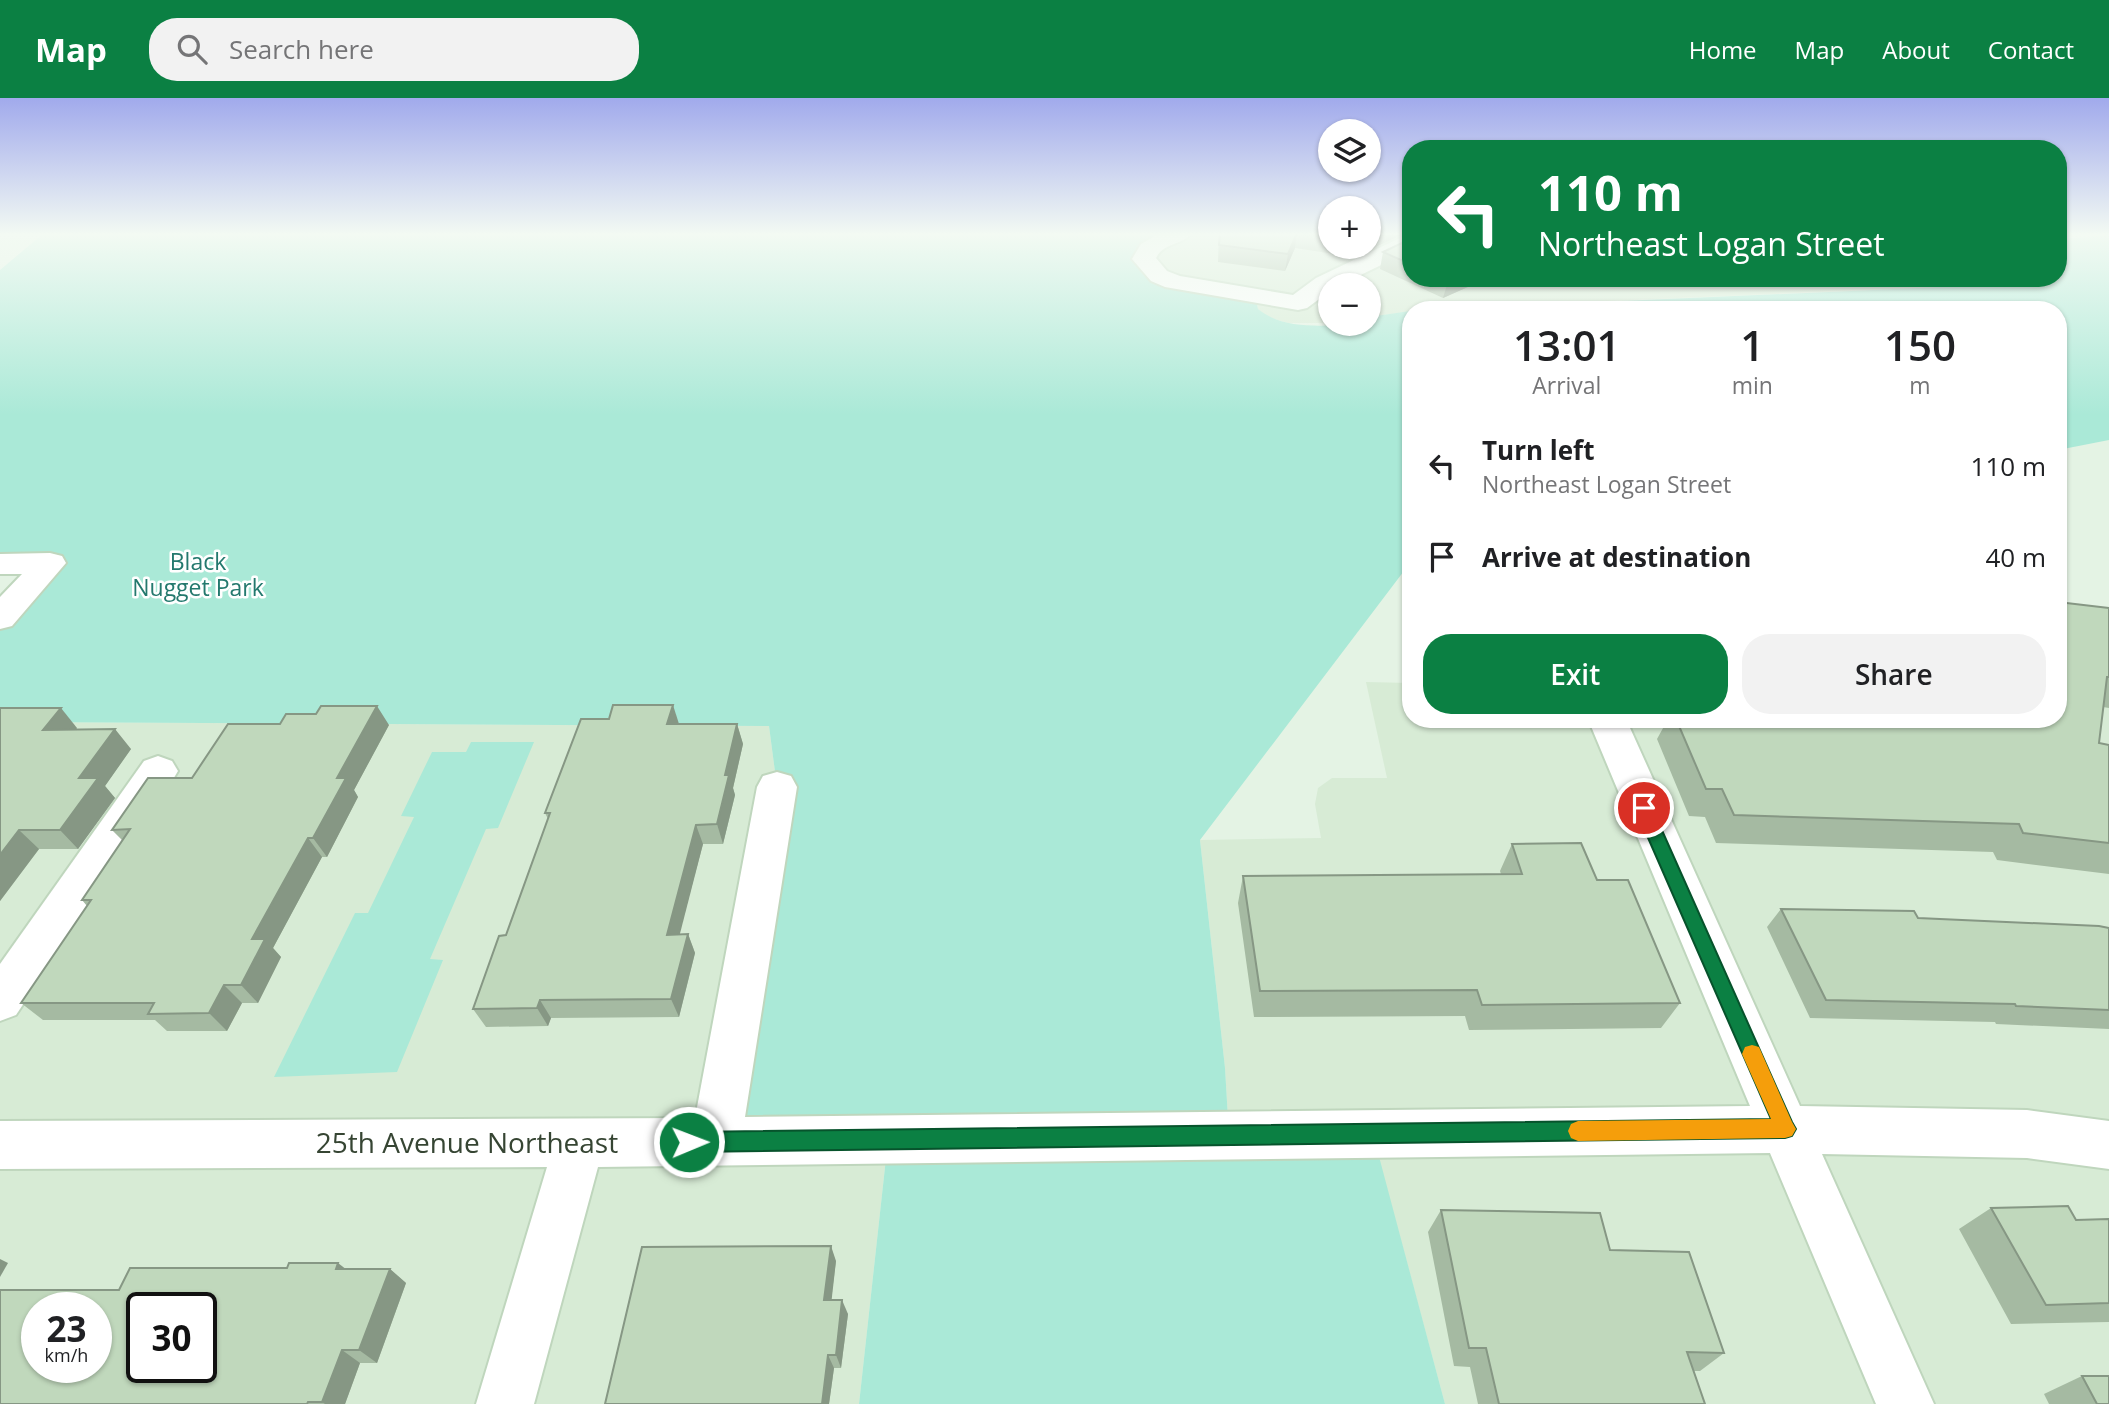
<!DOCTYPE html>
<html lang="en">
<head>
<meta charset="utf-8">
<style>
	:root { --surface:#fff; --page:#f2f2f2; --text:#202124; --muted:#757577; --accent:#0b8043 }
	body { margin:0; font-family:"Open Sans",sans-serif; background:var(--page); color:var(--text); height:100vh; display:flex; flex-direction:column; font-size:26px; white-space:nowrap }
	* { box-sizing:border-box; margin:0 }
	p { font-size:23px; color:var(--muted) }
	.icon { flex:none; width:38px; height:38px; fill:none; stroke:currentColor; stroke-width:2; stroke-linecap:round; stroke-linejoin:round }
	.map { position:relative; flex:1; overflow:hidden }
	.details { position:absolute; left:1402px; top:203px; width:665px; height:427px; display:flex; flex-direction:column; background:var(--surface); border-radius:28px; box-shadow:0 2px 5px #0004 }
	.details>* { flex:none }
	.guide { position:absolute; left:1402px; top:42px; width:665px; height:147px; border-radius:28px; box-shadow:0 2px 5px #0004; background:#0b8043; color:#fff; overflow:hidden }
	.fabs { position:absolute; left:1318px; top:21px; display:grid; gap:14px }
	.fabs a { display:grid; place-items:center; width:63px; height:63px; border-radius:50%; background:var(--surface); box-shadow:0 2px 5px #0004; font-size:35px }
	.speed { position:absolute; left:21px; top:1194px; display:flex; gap:14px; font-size:35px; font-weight:700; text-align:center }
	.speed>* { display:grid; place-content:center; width:91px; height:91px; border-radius:50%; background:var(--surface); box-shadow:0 2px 5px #0004; line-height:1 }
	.speed small { font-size:18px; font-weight:400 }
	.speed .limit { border:4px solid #111; border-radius:10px; background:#fff; color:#111 }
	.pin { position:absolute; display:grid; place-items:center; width:60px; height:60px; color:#fff; margin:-30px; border:4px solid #fff; border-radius:50%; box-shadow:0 2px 7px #0007 }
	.me { position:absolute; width:77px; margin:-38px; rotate:89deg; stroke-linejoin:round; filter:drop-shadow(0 0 5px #0008) }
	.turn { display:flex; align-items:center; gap:24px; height:147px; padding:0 21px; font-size:32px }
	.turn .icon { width:91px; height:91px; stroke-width:2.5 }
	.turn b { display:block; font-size:49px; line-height:60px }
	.eta { display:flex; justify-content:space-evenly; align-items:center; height:119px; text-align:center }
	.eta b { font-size:42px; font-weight:600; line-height:49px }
	.cta { display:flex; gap:14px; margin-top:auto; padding:14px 21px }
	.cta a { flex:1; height:80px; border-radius:28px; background:var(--accent); color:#fff; font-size:28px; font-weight:600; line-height:80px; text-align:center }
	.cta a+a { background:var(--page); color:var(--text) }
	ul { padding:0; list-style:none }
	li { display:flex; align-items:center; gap:21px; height:91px; padding:0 21px }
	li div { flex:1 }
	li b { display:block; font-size:26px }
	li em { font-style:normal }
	header { display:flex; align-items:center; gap:42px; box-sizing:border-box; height:98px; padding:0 35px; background:var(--accent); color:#fff }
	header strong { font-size:33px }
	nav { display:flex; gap:38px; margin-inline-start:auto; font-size:24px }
	.search { width:490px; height:63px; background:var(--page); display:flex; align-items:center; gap:18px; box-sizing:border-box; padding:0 24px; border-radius:28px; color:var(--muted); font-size:26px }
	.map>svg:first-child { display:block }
	.residential { fill:#d7ebd5; fill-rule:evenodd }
	.green { fill:#aae9d7 }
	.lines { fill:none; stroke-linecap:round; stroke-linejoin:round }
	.minor-casing { stroke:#bfd6bd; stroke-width:4 }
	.minor { fill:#fff; fill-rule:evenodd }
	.wall { fill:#a5baa2 }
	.shaded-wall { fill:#869784 }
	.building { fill:#c0d8bc; stroke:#869784; stroke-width:2; fill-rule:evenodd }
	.route { fill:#0b8043; stroke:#07532c; stroke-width:2 }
	.slow { fill:#f59e0b }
	.labels { text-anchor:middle; stroke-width:5; stroke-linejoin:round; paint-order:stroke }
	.park-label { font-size:23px; fill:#24796e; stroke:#fff }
	.near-street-label { font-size:28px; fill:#364533; stroke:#fff }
</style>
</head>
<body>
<header>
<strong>Map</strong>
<div class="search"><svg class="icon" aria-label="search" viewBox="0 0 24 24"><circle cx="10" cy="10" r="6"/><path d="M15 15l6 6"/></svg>Search here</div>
<nav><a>Home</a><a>Map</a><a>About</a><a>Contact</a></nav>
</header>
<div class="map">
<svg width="2109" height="1306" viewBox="0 0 2109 1306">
	<rect width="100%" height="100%" fill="#e4f3e4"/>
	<!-- residential -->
	<g class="residential">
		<path d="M 1181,135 L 1330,135 L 1330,149 L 1368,149 L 1369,135 L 1410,135 L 1410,180 L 1947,180 L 1941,189 L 1434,210 L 1369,219 L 1368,187 L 1330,187 L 1330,225 L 1288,225 L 1267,219 L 1258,211 L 1256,205 L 1174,184 L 1146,154 Z"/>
		<path d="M 2109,520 L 2109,1306 L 1445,1306 L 1372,1035 L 1229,1037 L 1225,970 L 1200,742 L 1321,740 L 1315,706 L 1318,690 L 1332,680 L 1387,680 L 1366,584 L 1410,585 L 1410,621 L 2058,621 Z"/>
		<path d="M 0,624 L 769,628 L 777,689 L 888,1042 L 859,1306 L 0,1306 ZM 37,1209 L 96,1209 L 96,1269 L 37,1269 ZM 142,1209 L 201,1209 L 201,1269 L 142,1269 Z"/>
	</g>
	<!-- green -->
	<g class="green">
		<path d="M 44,135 L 1181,135 L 1169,138 L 1149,170 L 1255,198 L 1258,211 C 1287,235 1334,226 1368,226 L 1369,219 L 1410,213 L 1410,465 L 1200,742 L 1225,970 L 1229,1037 L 1373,1036 L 1445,1306 L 859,1306 L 888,1042 L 716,1043 L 777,689 L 769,628 L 0,624 L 0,520 L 49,466 L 0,466 L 0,172 Z"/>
		<path d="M 2101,135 L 2109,135 L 2109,342 L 2058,352 L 2058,212 L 1419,212 L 1941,189 L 1947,180 L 2058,180 L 2058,141 L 2104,138 Z"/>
		<path d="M 471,644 L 534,644 L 498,730 L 486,731 L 430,861 L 443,862 L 397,974 L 274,979 L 355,815 L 368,815 L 414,719 L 401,718 L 432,654 L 466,654 Z"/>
	</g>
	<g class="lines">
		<defs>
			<g id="minor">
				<path d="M 1160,135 L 1192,135 C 1183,147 1164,144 1156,160 L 1167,173 L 1180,178 L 1293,197 L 1316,180 L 1402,139 L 1410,137 L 1410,153 L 1340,187 L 1330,187 L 1330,193 L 1307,210 L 1298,212 L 1165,189 L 1151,183 L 1132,161 L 1141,146 Z"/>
				<path d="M 50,455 L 62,458 L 66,465 L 12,528 L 0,531 L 0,499 L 22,476 L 0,476 L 0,456 Z"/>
				<path d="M 1588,621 L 1626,621 L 1800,1008 L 2027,1012 L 2109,1023 L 2109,1071 L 2027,1060 L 1822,1056 L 1934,1306 L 1876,1306 L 1770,1055 L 598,1069 L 534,1306 L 476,1306 L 547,1069 L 0,1071 L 0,1023 L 695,1020 L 757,689 L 763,678 L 777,674 L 791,678 L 797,689 L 745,1019 L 1750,1008 Z"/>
				<path d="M 158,658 L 172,663 L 178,673 L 172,683 L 16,917 L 0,923 L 0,866 L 144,663 Z"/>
			</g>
		</defs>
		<!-- minor casing -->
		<use href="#minor" class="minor-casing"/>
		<!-- minor -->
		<use href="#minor" class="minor"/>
	</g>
	<!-- wall -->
	<g class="wall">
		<path d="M 1219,135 L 1330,135 L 1330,149 L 1368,149 L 1401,137 L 1354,159 L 1295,150 L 1285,173 L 1218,164 Z"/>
		<path d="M 1410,141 L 1410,180 L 1488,180 L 1443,200 L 1380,171 L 1383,154 Z"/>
		<path d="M 2109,510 L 2109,610 L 2103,609 L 2099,645 L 2109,647 L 2109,776 L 1997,762 L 1993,754 L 1716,745 L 1705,719 L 1689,718 L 1657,641 L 1668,621 L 2058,621 Z"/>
		<path d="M 0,610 L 77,630 L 76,631 L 131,651 L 105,688 L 115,700 L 78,751 L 39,751 L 0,803 Z"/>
		<path d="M 679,626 L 737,626 L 743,646 L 733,690 L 735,697 L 723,746 L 703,746 L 679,836 L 688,836 L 695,855 L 679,919 L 551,920 L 548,928 L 486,929 L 473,911 L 506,837 L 548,721 L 545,715 Z"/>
		<path d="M 389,627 L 354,692 L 358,699 L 327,759 L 322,759 L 273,850 L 281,859 L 258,905 L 242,905 L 227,933 L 167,933 L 155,922 L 43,922 L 21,905 L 87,808 L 82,802 L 123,743 L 112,732 L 192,680 Z"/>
		<path d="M 1512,746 L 1597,782 L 1680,905 L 1661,930 L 1469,932 L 1465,918 L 1254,919 L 1238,805 L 1243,778 L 1501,776 L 1500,773 Z"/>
		<path d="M 1781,811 L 1918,820 L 2109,830 L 2109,931 L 1996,926 L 1995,924 L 1810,920 L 1767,829 Z"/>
		<path d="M 1991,1110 L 2076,1122 L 2109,1121 L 2109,1224 L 2011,1226 L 1959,1131 Z"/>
		<path d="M 1441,1112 L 1610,1152 L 1724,1255 L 1700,1273 L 1694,1273 L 1705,1306 L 1478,1306 L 1470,1269 L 1454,1268 L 1428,1134 Z"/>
		<path d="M 836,1163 L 831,1202 L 848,1216 L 841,1270 L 834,1270 L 829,1306 L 605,1306 Z"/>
		<path d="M 346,1171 L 390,1171 L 406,1185 L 377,1265 L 360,1265 L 345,1306 L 0,1306 L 119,1192 Z"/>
		<path d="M 2082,1278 L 2109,1306 L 2049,1306 L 2044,1296 Z"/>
	</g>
	<!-- shaded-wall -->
	<g class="shaded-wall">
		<path d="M 1297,135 L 1295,150 L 1285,173 L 1288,156 Z"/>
		<path d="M 1373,135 L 1410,135 L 1401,137 L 1354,159 L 1356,149 L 1368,149 L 1368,137 Z"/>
		<path d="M 1454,180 L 1488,180 L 1443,200 L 1448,183 Z"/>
		<path d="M 673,607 L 679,626 L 667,626 Z"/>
		<path d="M 377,608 L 389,627 L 354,692 L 358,699 L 327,759 L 313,740 L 337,680 Z"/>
		<path d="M 61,610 L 77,630 L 61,651 L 43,632 Z"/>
		<path d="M 737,626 L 743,646 L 733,690 L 735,697 L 723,746 L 717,726 L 725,677 Z"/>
		<path d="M 115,631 L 131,651 L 105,688 L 115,700 L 78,751 L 60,732 L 79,680 Z"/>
		<path d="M 696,727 L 703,746 L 675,855 L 667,837 Z"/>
		<path d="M 19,732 L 39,751 L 0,803 L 0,757 Z"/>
		<path d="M 308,740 L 322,759 L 273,850 L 281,859 L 258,905 L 241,887 L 252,841 Z"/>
		<path d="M 688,836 L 695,855 L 679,919 L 671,901 Z"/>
		<path d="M 224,887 L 242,905 L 227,933 L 209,915 Z"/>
		<path d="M 540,902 L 551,920 L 548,928 L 537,910 Z"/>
		<path d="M 831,1148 L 836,1163 L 830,1216 L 824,1202 Z"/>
		<path d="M 0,1161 L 8,1165 L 0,1179 Z"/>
		<path d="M 338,1165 L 356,1179 L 336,1171 Z"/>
		<path d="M 390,1171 L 406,1185 L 377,1265 L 359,1252 Z"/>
		<path d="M 842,1202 L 848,1216 L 841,1270 L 836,1257 Z"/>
		<path d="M 342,1252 L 360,1265 L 345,1306 L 325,1306 L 322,1304 Z"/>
		<path d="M 828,1257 L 834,1270 L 829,1306 L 822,1306 Z"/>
	</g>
	<!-- building -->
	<g class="building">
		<path d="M 1220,135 L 1297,135 L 1288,156 L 1219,147 Z"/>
		<path d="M 1309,135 L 1330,135 L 1330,138 Z"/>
		<path d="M 1410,141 L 1410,166 L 1383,154 Z"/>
		<path d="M 1442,180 L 1454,180 L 1448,183 Z"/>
		<path d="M 2058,504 L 2109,510 L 2109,579 L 2107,579 L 2099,645 L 2109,647 L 2109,745 L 2023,735 L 2019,726 L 1734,717 L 1722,691 L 1706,691 L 1676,621 L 2058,621 Z"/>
		<path d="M 613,607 L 673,607 L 667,626 L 737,626 L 725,677 L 729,677 L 717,726 L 696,727 L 667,837 L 688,836 L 671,901 L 540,902 L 537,910 L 473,911 L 499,838 L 506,837 L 550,715 L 545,715 L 581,621 L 609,621 Z"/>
		<path d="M 321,608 L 377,608 L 337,680 L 346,680 L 313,740 L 308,740 L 252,841 L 265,841 L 241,887 L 224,887 L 209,915 L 148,916 L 154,905 L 21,905 L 91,802 L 82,802 L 130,731 L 112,732 L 148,680 L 192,680 L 228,626 L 280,626 L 286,616 L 316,616 Z"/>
		<path d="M 0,610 L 61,610 L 43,632 L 115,631 L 79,680 L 98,680 L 60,732 L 19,732 L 0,757 Z"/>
		<path d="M 1581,745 L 1597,782 L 1628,782 L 1680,905 L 1482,907 L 1477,892 L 1260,893 L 1243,778 L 1522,776 L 1512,746 Z"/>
		<path d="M 1781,811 L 1914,813 L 1918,820 L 2099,828 L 2109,830 L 2109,912 L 2016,908 L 2015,906 L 1826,902 Z"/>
		<path d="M 2068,1108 L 2076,1122 L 2109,1121 L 2109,1205 L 2046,1207 L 1991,1110 Z"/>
		<path d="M 1441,1112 L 1600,1115 L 1610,1152 L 1689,1154 L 1724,1255 L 1687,1254 L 1705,1306 L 1499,1306 L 1486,1250 L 1469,1250 Z"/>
		<path d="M 831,1148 L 824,1202 L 842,1202 L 836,1257 L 828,1257 L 822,1306 L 605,1306 L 642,1149 Z"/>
		<path d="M 289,1165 L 338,1165 L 336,1171 L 390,1171 L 359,1252 L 342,1252 L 322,1304 L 308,1304 L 307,1306 L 0,1306 L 0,1192 L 119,1192 L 130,1170 L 287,1170 ZM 37,1209 L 96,1209 L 96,1269 L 37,1269 ZM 142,1209 L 201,1209 L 201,1269 L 142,1269 Z"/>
		<path d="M 2082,1278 L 2109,1278 L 2109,1306 L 2097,1306 Z"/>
	</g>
	<!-- sky -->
	<linearGradient id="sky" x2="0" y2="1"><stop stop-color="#a1aaec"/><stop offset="0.43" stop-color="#f3faf3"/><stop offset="1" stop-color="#f3faf3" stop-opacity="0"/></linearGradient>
	<rect width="2109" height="317" fill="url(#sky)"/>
	<!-- route -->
	<path class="route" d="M 1644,704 L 1652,710 L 1792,1024 L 1796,1031 L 1792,1038 L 1785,1040 L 689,1054 L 681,1051 L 678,1044 L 681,1036 L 689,1034 L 1771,1021 L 1635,710 Z"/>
	<!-- slow -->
	<path class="slow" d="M 1752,947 L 1759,949 L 1792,1024 L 1796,1031 L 1792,1038 L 1785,1040 L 1578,1043 L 1571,1040 L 1568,1033 L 1571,1026 L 1578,1023 L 1771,1021 L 1742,956 L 1745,949 Z"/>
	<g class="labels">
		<!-- park labels -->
		<g class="park-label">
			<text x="198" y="472">Black<tspan x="198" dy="26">Nugget Park</tspan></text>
		</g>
		<!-- near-street labels -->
		<g class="near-street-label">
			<text x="467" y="1055">25th Avenue Northeast</text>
		</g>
	</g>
</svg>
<div class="fabs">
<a><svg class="icon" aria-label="layers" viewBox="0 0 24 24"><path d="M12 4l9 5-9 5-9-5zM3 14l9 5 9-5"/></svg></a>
<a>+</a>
<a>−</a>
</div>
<div class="speed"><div>23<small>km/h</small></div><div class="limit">30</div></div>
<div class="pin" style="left:1644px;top:710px;background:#d93025"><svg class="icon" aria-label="arrive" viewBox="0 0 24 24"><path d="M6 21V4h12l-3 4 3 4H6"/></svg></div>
<svg class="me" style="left:689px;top:1044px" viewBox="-20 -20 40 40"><circle r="17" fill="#0b8043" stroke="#fff" stroke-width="3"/><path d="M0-11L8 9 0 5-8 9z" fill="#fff"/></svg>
<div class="guide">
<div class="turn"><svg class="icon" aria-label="left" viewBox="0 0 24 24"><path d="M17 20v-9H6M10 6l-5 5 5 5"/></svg><div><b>110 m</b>Northeast Logan Street</div></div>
</div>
<section class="details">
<div class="eta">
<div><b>13:01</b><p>Arrival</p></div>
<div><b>1</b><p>min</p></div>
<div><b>150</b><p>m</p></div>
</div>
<ul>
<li><svg class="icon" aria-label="left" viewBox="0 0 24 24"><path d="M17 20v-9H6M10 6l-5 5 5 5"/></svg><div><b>Turn left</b><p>Northeast Logan Street</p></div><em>110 m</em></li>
<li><svg class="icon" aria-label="arrive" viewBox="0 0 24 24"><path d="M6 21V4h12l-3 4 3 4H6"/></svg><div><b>Arrive at destination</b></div><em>40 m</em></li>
</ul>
<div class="cta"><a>Exit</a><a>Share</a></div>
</section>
</div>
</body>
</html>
